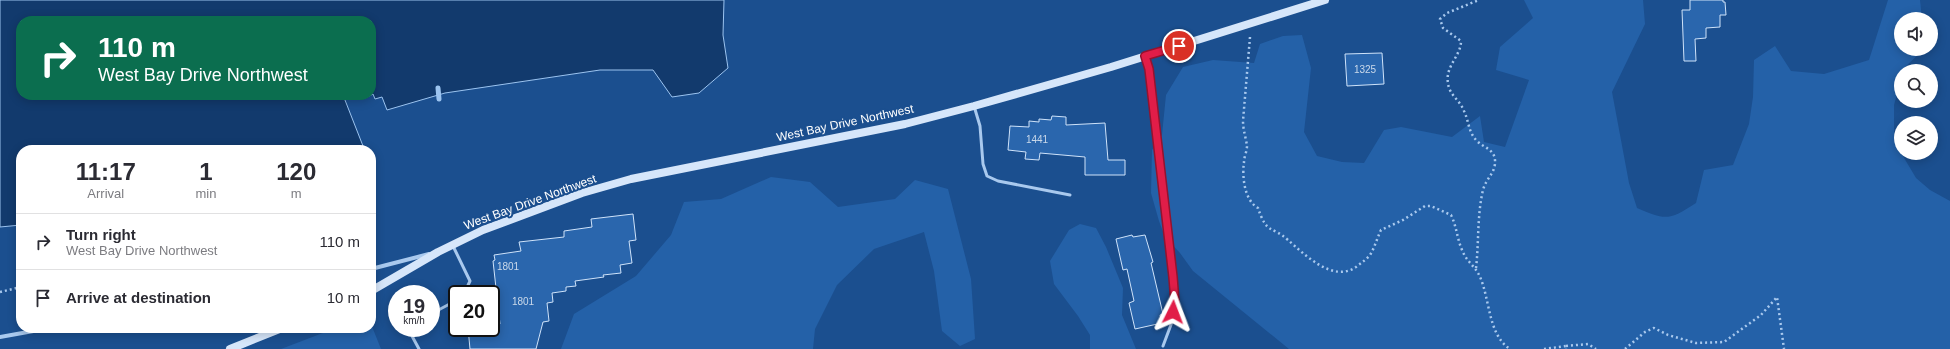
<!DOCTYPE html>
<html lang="en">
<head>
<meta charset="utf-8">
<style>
	:root { --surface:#fff; --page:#f7f7f7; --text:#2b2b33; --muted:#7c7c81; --line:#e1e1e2 }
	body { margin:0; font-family:Helvetica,sans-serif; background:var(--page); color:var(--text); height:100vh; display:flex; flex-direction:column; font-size:15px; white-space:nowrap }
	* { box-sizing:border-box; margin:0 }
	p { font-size:13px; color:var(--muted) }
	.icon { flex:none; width:22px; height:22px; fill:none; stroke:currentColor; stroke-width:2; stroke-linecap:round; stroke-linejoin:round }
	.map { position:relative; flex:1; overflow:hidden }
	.details { position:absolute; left:16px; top:145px; width:360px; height:188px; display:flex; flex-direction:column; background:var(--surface); border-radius:16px; box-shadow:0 2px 10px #0003 }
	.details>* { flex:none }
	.hud { position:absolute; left:16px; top:16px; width:360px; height:84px; border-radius:16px; box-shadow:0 2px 10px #0003; background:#0b6e4f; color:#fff; overflow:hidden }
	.tools { position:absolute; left:1894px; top:12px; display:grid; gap:8px }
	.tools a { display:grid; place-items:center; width:44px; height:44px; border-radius:50%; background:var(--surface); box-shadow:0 2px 10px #0003; font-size:20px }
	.speed { position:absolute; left:388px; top:285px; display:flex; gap:8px; font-size:20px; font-weight:700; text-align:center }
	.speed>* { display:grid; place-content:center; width:52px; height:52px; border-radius:50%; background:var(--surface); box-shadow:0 2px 10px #0003; line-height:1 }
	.speed small { font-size:10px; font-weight:400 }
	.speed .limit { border:2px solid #111; border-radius:6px; background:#fff; color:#111 }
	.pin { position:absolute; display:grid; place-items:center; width:34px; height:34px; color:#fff; margin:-17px; border:2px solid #fff; border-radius:50%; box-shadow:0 1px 4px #0007 }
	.me { position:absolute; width:44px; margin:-22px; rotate:3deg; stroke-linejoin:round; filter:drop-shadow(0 0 3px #0008) }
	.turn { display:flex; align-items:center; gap:14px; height:84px; padding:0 16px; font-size:18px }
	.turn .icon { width:52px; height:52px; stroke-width:2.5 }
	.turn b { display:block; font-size:28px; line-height:34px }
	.eta { display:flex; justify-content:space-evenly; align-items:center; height:68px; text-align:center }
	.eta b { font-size:24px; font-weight:700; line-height:28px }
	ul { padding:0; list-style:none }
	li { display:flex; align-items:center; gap:12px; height:56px; padding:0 16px; border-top:1px solid var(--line) }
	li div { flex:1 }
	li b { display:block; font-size:15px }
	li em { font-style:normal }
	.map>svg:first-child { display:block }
	.green { fill:#2461a8 }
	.water { fill:#123a6d; stroke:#9cc4f0 }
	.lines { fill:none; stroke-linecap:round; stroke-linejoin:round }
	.stream { stroke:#9cc4f0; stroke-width:5 }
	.building { fill:#2a66ad; stroke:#cfe3fa }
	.path { stroke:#a9c9ee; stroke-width:2.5; stroke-dasharray:2 3; stroke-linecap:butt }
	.lane { stroke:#a9c9ee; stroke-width:3 }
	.street { stroke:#a9c9ee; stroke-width:4 }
	.secondary { stroke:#d6e6fa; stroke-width:8 }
	.route-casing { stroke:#92132f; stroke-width:10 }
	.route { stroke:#e11d48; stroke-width:7 }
	.labels { text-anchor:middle; stroke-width:4; stroke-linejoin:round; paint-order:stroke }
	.number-label { font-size:10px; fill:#cad9ea }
	.street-label { font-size:12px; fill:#fff; stroke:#1b4f8f }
</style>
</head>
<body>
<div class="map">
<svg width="1950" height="349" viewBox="0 0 1950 349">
	<rect width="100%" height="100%" fill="#1b4f8f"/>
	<!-- green -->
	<g class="green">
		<path d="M 1524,0 L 1643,0 L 1645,24 L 1612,92 L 1629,183 L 1637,208 C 1666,221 1670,220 1696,203 L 1704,170 L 1733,165 L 1749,124 L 1753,97 L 1754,60 L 1775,46 L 1791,71 L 1824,74 L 1869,60 L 1888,0 L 1920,0 L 1922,19 L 1901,19 L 1901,49 L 1922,49 L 1922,51 L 1904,68 L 1903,71 L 1901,71 L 1901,79 L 1894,105 L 1894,141 L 1916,178 L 1930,190 L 1950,201 L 1950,349 L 1289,349 L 1193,271 L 1180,253 L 1165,237 L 1159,221 L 1151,193 L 1152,150 L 1162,135 L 1166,95 L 1183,67 L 1213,60 L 1254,63 L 1260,44 L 1283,36 L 1302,35 L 1311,68 L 1304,132 L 1317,156 L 1342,162 L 1364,163 L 1384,130 L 1401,127 L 1452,137 L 1480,116 L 1484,142 L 1505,147 L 1529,80 L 1496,70 L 1500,47 L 1533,18 Z"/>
		<path d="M 771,177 L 810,182 L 838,207 L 895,199 L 915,180 L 948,189 L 971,279 L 975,339 L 960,346 L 942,331 L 934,271 L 924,232 L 874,249 L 837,285 L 815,329 L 813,349 L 561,349 L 574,314 L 636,276 L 671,235 L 684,202 L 721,199 Z"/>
		<path d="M 1080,224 L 1096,228 L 1106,247 L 1123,288 L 1122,315 L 1136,349 L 1090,349 L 1090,335 L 1078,316 L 1054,284 L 1050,261 L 1069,230 Z"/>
		<path d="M 371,324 L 381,349 L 281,349 L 336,328 L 371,328 Z"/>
	</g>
	<!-- water -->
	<path class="water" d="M 0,0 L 724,0 L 723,35 L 728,68 L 699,93 L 672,97 L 653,70 L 600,70 L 445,93 L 387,110 L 382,97 L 375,99 L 373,94 L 365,98 L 363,95 L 371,95 L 371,21 L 21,21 L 21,95 L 343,95 L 363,146 L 354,150 L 21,150 L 21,225 L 0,227 Z"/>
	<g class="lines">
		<!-- stream -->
		<path class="stream" d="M 438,88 L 439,99"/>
	</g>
	<!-- building -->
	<g class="building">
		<path d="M 1690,0 L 1723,0 L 1723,2 L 1725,2 L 1726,15 L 1720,15 L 1720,27 L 1706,28 L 1706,38 L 1695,39 L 1696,61 L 1684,61 L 1682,10 L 1690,10 Z"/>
		<path d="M 1382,53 L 1384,84 L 1347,86 L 1345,54 Z"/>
		<path d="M 1052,116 L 1066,117 L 1066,125 L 1105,123 L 1108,160 L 1125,160 L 1125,175 L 1085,175 L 1085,157 L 1040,153 L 1039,160 L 1025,159 L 1026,152 L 1008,150 L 1010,126 L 1029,127 L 1029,121 L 1039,122 L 1039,119 L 1051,120 Z"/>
		<path d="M 633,214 L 636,240 L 629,241 L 632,263 L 620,265 L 621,273 L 603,275 L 604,277 L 575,281 L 576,286 L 566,287 L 566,291 L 552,293 L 553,302 L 547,303 L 549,321 L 543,322 L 536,349 L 470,349 L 468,328 L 491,328 L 491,325 L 500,324 L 493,261 L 495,260 L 494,255 L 521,251 L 519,242 L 564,237 L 564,231 L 592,227 L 591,219 Z"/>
		<path d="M 1132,235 L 1133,237 L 1145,235 L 1153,262 L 1151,263 L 1163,314 L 1160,315 L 1162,323 L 1135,329 L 1129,303 L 1134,301 L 1127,269 L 1123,270 L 1116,239 Z"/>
	</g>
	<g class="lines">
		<!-- path -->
		<g class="path">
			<path d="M 1250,37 L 1243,121 C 1243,130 1246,138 1247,146 C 1247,151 1244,157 1244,162 C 1242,176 1244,200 1258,208 C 1267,235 1271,225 1288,240 C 1305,255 1333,283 1356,267 C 1361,263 1366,260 1370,255 C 1375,247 1377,238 1381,230 L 1403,220 L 1425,206 L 1431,206 L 1451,215 C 1457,227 1457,240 1463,252 C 1467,262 1476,267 1480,277 C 1490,299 1488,335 1510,349"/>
			<path d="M 1476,268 C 1479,243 1477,215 1483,190 C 1486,178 1496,173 1495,160 C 1494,149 1484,148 1477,141 C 1468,132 1469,121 1464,111 C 1460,100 1449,95 1448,83 C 1445,66 1461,56 1461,41 L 1443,28 L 1440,19 L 1447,13 L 1479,0"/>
			<path d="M 0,292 L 21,287"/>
			<path d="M 1566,346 L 1588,344 L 1596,349"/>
			<path d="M 1544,349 L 1566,346 L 1566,349"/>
			<path d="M 1625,349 L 1645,332 L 1654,328 L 1668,335 L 1696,343 L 1724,342 L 1761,315 L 1777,297 L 1784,349"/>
		</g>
		<!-- lane -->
		<g class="lane">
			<path d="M 1145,56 L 1149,69 L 1175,302 L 1172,322 L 1163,346"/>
			<path d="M 974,106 L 980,126 L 983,164 L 987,176 L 998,181 L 1070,195"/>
			<path d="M 453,246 L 470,281 L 464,294"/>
			<path d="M 431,314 L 457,300"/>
			<path d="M 413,328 L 412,336 L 419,349"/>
		</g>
		<!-- street -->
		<g class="street">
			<path d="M 371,269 L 429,254"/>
			<path d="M 0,337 L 50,328"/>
		</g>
		<!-- secondary -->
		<g class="secondary">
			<path d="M 371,291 L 438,252 L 483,230 L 582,193 L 631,179 L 905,124 L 974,106 L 1111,67 L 1325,0"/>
			<path d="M 230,349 L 282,328"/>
		</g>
	</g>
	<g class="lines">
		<defs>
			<path id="route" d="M 1173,312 L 1175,302 L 1173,277 L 1149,69 L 1145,56 L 1179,46"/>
		</defs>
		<!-- route casing -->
		<use href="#route" class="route-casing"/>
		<!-- route -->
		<use href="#route" class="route"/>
	</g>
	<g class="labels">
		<!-- number labels -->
		<g class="number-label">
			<text x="1365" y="73">1325</text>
			<text x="1037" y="143">1441</text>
			<text x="508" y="270">1801</text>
			<text x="523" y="305">1801</text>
		</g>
		<!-- street labels -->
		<g class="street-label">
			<text transform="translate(845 123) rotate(-12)" y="4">West Bay Drive Northwest</text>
			<text transform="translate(530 202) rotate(-20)" y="4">West Bay Drive Northwest</text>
		</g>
	</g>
</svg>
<div class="tools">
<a><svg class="icon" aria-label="sound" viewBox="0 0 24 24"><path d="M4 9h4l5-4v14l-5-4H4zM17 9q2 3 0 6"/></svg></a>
<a><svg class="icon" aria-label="search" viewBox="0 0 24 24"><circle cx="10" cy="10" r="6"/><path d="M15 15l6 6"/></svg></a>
<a><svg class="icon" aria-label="layers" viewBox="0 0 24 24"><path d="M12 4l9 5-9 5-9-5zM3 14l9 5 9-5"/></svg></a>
</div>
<div class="speed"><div>19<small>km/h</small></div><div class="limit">20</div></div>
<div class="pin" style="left:1179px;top:46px;background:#d93025"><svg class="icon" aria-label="arrive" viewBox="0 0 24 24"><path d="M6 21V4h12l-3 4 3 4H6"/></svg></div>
<svg class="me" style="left:1173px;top:312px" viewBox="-20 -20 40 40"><path d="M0-17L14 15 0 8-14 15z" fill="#e11d48" stroke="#fff" stroke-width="4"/></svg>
<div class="hud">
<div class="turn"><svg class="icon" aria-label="right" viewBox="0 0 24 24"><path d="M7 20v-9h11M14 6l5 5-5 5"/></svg><div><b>110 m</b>West Bay Drive Northwest</div></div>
</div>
<section class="details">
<div class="eta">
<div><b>11:17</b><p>Arrival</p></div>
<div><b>1</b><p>min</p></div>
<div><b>120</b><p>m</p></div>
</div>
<ul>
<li><svg class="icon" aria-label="right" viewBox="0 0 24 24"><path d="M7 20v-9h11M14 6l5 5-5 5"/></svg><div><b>Turn right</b><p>West Bay Drive Northwest</p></div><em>110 m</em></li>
<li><svg class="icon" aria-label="arrive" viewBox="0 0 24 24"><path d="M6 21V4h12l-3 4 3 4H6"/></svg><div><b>Arrive at destination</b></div><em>10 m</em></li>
</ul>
</section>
</div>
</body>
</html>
